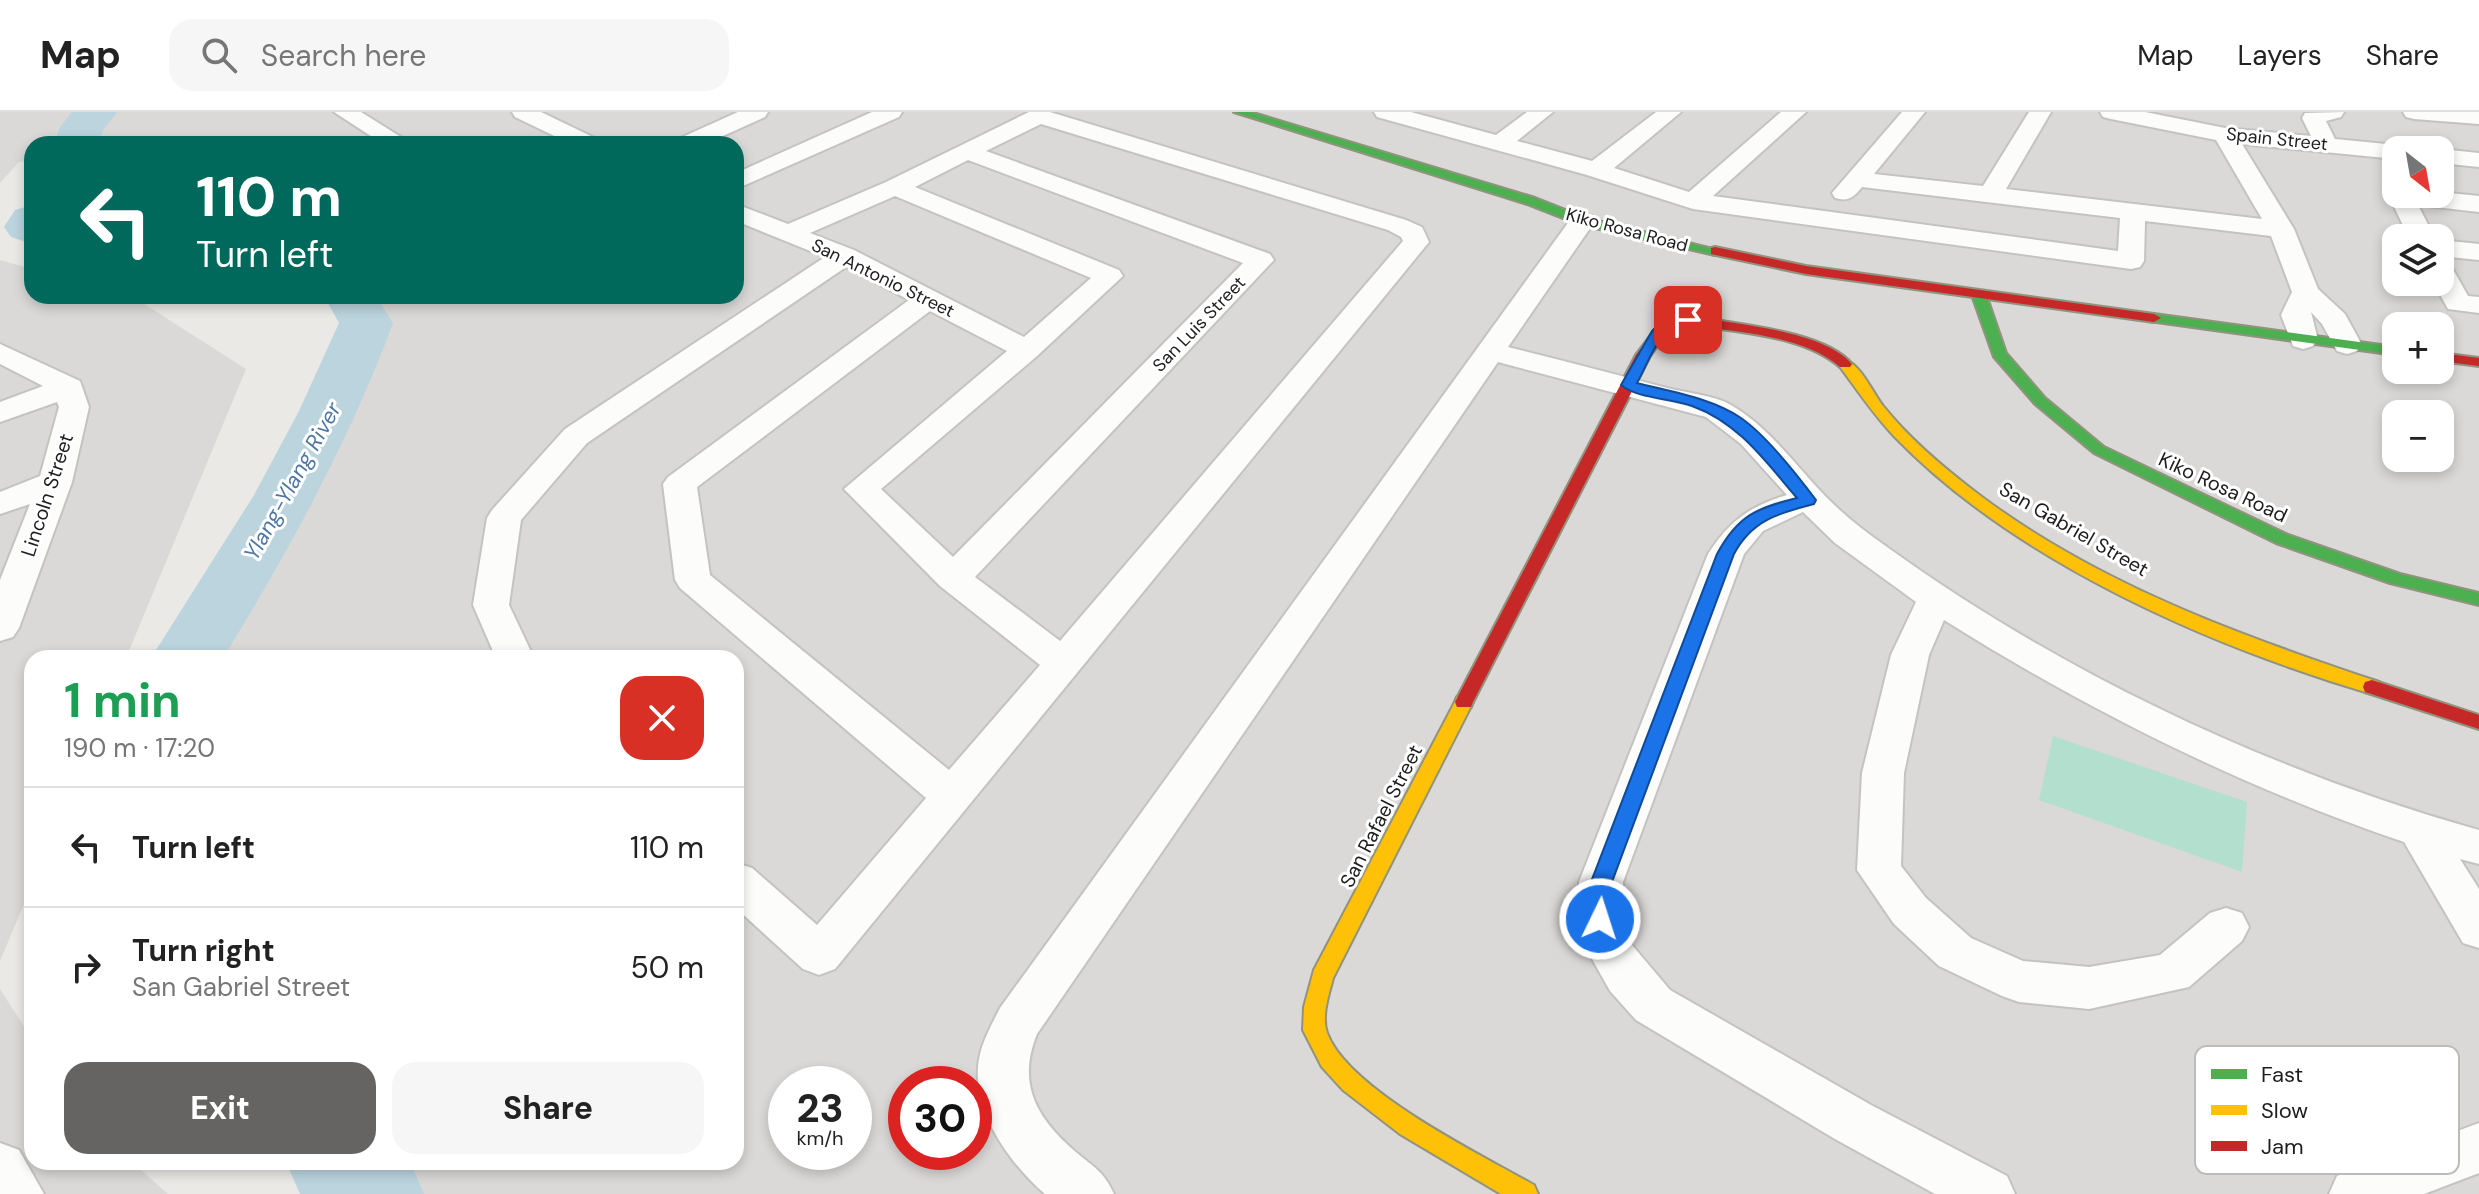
<!DOCTYPE html>
<html lang="en">
<head>
<meta charset="utf-8">
<style>
	:root { --surface:#fff; --page:#f6f6f6; --text:#222; --muted:#767676; --line:#e0e0e0; --accent:#656463 }
	body { margin:0; font-family:"DM Sans",sans-serif; background:var(--page); color:var(--text); height:100vh; display:flex; flex-direction:column; font-size:30px; white-space:nowrap }
	* { box-sizing:border-box; margin:0 }
	p { font-size:26px; color:var(--muted) }
	.icon { flex:none; width:44px; height:44px; fill:none; stroke:currentColor; stroke-width:2; stroke-linecap:round; stroke-linejoin:round }
	.map { position:relative; flex:1; overflow:hidden }
	.panel { position:absolute; left:24px; top:538px; width:720px; height:520px; display:flex; flex-direction:column; background:var(--surface); border-radius:24px; box-shadow:0 4px 12px #0003 }
	.panel>* { flex:none }
	.banner { position:absolute; left:24px; top:24px; width:720px; height:168px; border-radius:24px; box-shadow:0 4px 12px #0003; background:#00695c; color:#fff; overflow:hidden }
	.needle { width:52px; rotate:149deg }
	.fabs { position:absolute; left:2382px; top:24px; display:grid; gap:16px }
	.fabs a { display:grid; place-items:center; width:72px; height:72px; border-radius:16px; background:var(--surface); box-shadow:0 4px 12px #0003; font-size:40px }
	.speed { position:absolute; left:768px; top:954px; display:flex; gap:16px; font-size:40px; font-weight:700; text-align:center }
	.speed>* { display:grid; place-content:center; width:104px; height:104px; border-radius:50%; background:var(--surface); box-shadow:0 4px 12px #0003; line-height:1 }
	.speed small { font-size:20px; font-weight:400 }
	.speed .limit { border:12px solid #d22; background:#fff; color:#111 }
	.pin { position:absolute; display:grid; place-items:center; width:68px; height:68px; color:#fff; margin:-34px; border-radius:16px; box-shadow:0 4px 12px #0006 }
	.me { position:absolute; width:88px; margin:-44px; rotate:4deg; stroke-linejoin:round; filter:drop-shadow(0 0 6px #0008) }
	.turn { display:flex; align-items:center; gap:28px; height:168px; padding:0 40px; font-size:36px }
	.turn .icon { width:104px; height:104px; stroke-width:2.5 }
	.turn b { display:block; font-size:56px; line-height:68px }
	.round { display:grid; place-items:center; flex:none; width:84px; height:84px; border-radius:24px; background:var(--page) }
	.headline { display:flex; align-items:center; justify-content:space-between; height:136px; padding:0 40px }
	h1 { font-size:48px; font-weight:700; line-height:60px; color:#1e9e55 }
	.button { display:flex; gap:16px; margin-top:auto; padding:16px 40px }
	.button a { flex:1; height:92px; border-radius:24px; background:var(--accent); color:#fff; font-size:32px; font-weight:700; line-height:92px; text-align:center }
	.button a+a { background:var(--page); color:var(--text) }
	ul { padding:0; list-style:none }
	li { display:flex; align-items:center; gap:24px; height:120px; padding:0 40px; border-top:2px solid var(--line) }
	li div { flex:1 }
	li b { display:block; font-size:30px }
	li em { font-style:normal }
	header { display:flex; align-items:center; gap:48px; box-sizing:border-box; height:112px; padding:0 40px; background:var(--surface); border-bottom:2px solid var(--line) }
	header strong { font-size:38px }
	nav { display:flex; gap:44px; margin-inline-start:auto; font-size:28px }
	.search { width:560px; height:72px; background:var(--page); display:flex; align-items:center; gap:20px; box-sizing:border-box; padding:0 28px; border-radius:24px; color:var(--muted); font-size:30px }
	.map>svg:first-child { display:block }
	.residential { fill:#dad9d7; fill-rule:evenodd }
	.pitch { fill:#b3e0ce }
	.lines { fill:none; stroke-linecap:round; stroke-linejoin:round }
	.river { fill:#bbd4dd; fill-rule:evenodd }
	.street-casing { stroke:#c4c3c1; stroke-width:4 }
	.fast-casing { stroke:#91937f; stroke-width:4 }
	.slow-casing { stroke:#91937f; stroke-width:4 }
	.jam-casing { stroke:#91937f; stroke-width:4 }
	.street { fill:#fcfcfb; fill-rule:evenodd }
	.fast { fill:#4caf50; fill-rule:evenodd }
	.slow { fill:#ffc107; fill-rule:evenodd }
	.jam { fill:#c62828; fill-rule:evenodd }
	.route { fill:#1a73e8; stroke:#114b97; stroke-width:2 }
	.labels { text-anchor:middle; stroke-width:6; stroke-linejoin:round; paint-order:stroke }
	.far-street-label { font-size:18px; fill:#1d1d1d; stroke:#fff }
	.street-label { font-size:20px; fill:#1d1d1d; stroke:#fff }
	.water-label { font-size:22px; font-style:italic; fill:#4f77a6; stroke:#fff }
	.key { fill:#fff; stroke:#bbb; stroke-width:2 }
	.key-label { font-size:22px; fill:#1d1d1d }
</style>
</head>
<body>
<header>
<strong>Map</strong>
<div class="search"><svg class="icon" aria-label="search" viewBox="0 0 24 24"><circle cx="10" cy="10" r="6"/><path d="M15 15l6 6"/></svg>Search here</div>
<nav><a>Map</a><a>Layers</a><a>Share</a></nav>
</header>
<div class="map">
<svg width="2479" height="1082" viewBox="0 0 2479 1082">
	<rect width="100%" height="100%" fill="#ebe9e5"/>
	<!-- residential -->
	<g class="residential">
		<path d="M 0,0 L 2479,0 L 2479,1082 L 373,1082 L 336,1050 L 736,1050 L 736,546 L 187,546 L 262,429 L 339,284 L 366,211 L 350,184 L 736,184 L 736,32 L 32,32 L 32,48 L 19,50 L 0,71 ZM 2396,38 L 2440,38 L 2440,82 L 2396,82 ZM 2396,126 L 2440,126 L 2440,170 L 2396,170 ZM 2396,214 L 2440,214 L 2440,258 L 2396,258 ZM 2396,302 L 2440,302 L 2440,346 L 2396,346 ZM 786,972 L 854,972 L 854,1040 L 786,1040 ZM 906,972 L 974,972 L 974,1040 L 906,1040 Z"/>
		<path d="M 0,148 L 32,157 L 32,184 L 124,184 L 138,188 L 246,257 L 126,546 L 32,546 L 32,773 L 0,849 Z"/>
		<path d="M 0,877 L 32,927 L 32,1050 L 132,1050 L 168,1082 L 0,1082 Z"/>
	</g>
	<!-- pitch -->
	<path class="pitch" d="M 2053,624 L 2247,690 L 2242,760 L 2039,688 Z"/>
	<g class="lines">
		<!-- river -->
		<g class="river">
			<path d="M 72,0 L 117,0 L 103,18 L 98,32 L 54,32 L 60,15 Z"/>
			<path d="M 32,93 L 32,132 L 11,125 L 4,115 L 15,98 Z"/>
			<path d="M 324,184 L 376,184 L 393,211 C 349,330 289,438 223,546 L 151,546 L 254,383 L 299,299 L 339,211 Z"/>
			<path d="M 286,1050 L 410,1050 L 424,1082 L 300,1082 Z"/>
		</g>
		<defs>
			<g id="street">
				<path d="M 334,0 L 361,0 L 412,32 L 383,32 Z"/>
				<path d="M 512,0 L 541,0 L 597,27 L 601,32 L 571,32 L 515,5 Z"/>
				<path d="M 738,0 L 768,0 L 765,5 L 705,32 L 674,32 L 678,27 Z"/>
				<path d="M 872,0 L 902,0 L 899,5 L 736,77 L 736,61 Z"/>
				<path d="M 1029,0 L 1050,0 L 1406,108 L 1422,115 L 1429,130 L 835,857 L 819,863 L 803,857 L 736,796 L 736,751 L 752,756 L 817,813 L 926,686 L 680,476 L 675,468 L 663,372 L 668,365 L 909,188 L 846,155 L 587,331 L 521,408 L 509,493 L 534,546 L 496,546 L 473,493 L 487,406 L 492,398 L 565,317 L 825,145 L 736,109 L 736,92 L 788,112 L 886,70 ZM 1041,12 L 1388,118 L 1401,125 L 1403,129 L 1060,529 L 975,465 L 1274,148 L 1270,142 L 986,39 ZM 968,48 L 1243,151 L 953,445 L 881,377 L 1037,244 L 1123,164 L 1119,158 L 915,75 ZM 895,84 L 1091,166 L 1024,225 L 854,138 L 810,121 ZM 930,199 L 1007,239 L 844,377 L 940,474 L 1040,553 L 949,658 L 710,463 L 697,375 Z"/>
				<path d="M 1374,0 L 1411,0 L 1496,23 L 1527,0 L 1553,0 L 1517,29 L 1592,49 L 1656,0 L 1681,0 L 1614,56 L 1689,80 L 1781,0 L 1806,0 L 1713,84 L 2118,139 L 2120,106 L 1862,75 C 1854,85 1849,90 1835,86 L 1832,81 L 1902,0 L 1925,0 L 1874,62 L 1983,74 L 2029,0 L 2051,0 L 2006,77 L 2262,107 L 2216,28 L 2111,7 L 2103,5 L 2100,0 L 2145,0 L 2225,16 L 2311,24 L 2302,6 L 2305,1 L 2344,0 L 2341,5 L 2326,9 L 2335,27 L 2396,33 L 2406,38 L 2396,38 L 2396,47 L 2242,32 L 2294,117 L 2318,177 L 2345,202 L 2362,233 L 2357,239 L 2347,242 L 2337,239 L 2322,212 L 2311,200 L 2318,228 L 2313,234 L 2303,237 L 2293,234 L 2281,203 L 2292,180 L 2271,124 L 2145,109 L 2144,149 L 2140,155 L 2131,157 L 1693,97 L 1587,63 L 1377,5 Z"/>
				<path d="M 2403,0 L 2479,0 L 2479,12 L 2414,7 L 2406,5 Z"/>
				<path d="M 2440,37 L 2479,41 L 2479,55 L 2440,51 L 2440,38 L 2435,38 Z"/>
				<path d="M 2396,76 L 2396,82 L 2440,80 L 2479,84 L 2479,100 L 2418,93 L 2435,126 L 2409,126 L 2388,82 Z"/>
				<path d="M 1582,101 L 1591,104 L 1595,109 L 1508,235 C 1561,248 1614,262 1667,276 C 1687,281 1713,283 1731,293 C 1769,315 1796,354 1826,385 C 1845,404 1865,420 1887,435 C 2063,562 2270,659 2479,718 L 2479,752 L 2460,747 L 2479,777 L 2479,836 L 2463,831 L 2404,730 C 2242,675 2089,599 1944,508 L 1929,543 L 1904,661 L 1901,754 L 1926,786 L 1971,826 L 2023,849 L 2089,855 L 2160,843 L 2210,801 L 2226,796 L 2242,801 L 2249,815 L 2242,829 L 2189,875 L 2089,897 L 2019,890 L 2002,884 L 1939,854 L 1894,812 L 1857,758 L 1862,661 L 1891,543 L 1916,490 L 1835,431 L 1803,400 L 1763,419 L 1744,442 L 1623,770 L 1625,809 L 1632,833 L 1670,878 L 1871,993 L 2007,1064 L 2015,1082 L 1935,1082 L 1835,1027 L 1636,908 L 1610,879 L 1587,838 L 1580,809 L 1579,770 L 1708,442 C 1729,409 1750,394 1787,383 L 1741,332 L 1706,305 L 1498,250 L 1037,922 C 1016,973 1038,1008 1077,1041 C 1095,1056 1104,1060 1114,1082 L 1045,1082 C 1010,1052 970,997 979,947 C 982,930 992,912 1000,896 L 1573,104 Z"/>
				<path d="M 2440,128 L 2479,132 L 2479,148 L 2440,144 Z"/>
				<path d="M 2440,150 L 2450,152 L 2468,184 L 2479,185 L 2479,201 L 2448,197 L 2433,170 L 2440,170 Z"/>
				<path d="M 0,232 L 80,269 L 89,295 L 72,370 L 19,516 L 13,525 L 0,529 L 0,468 L 30,392 L 0,402 L 0,380 L 40,364 L 59,295 L 57,290 L 0,310 L 0,290 L 43,274 L 0,252 Z"/>
				<path d="M 2479,1011 L 2479,1061 L 2424,1082 L 2329,1082 L 2337,1064 Z"/>
				<path d="M 0,1031 L 19,1038 L 44,1082 L 0,1082 Z"/>
			</g>
			<g id="fast">
				<path d="M 1234,0 L 1250,0 L 1535,86 L 1586,106 L 1721,139 L 1715,143 L 1578,112 L 1527,92 Z"/>
				<path d="M 1979,179 L 1986,183 L 2006,241 L 2045,286 L 2104,335 L 2288,423 L 2400,462 L 2479,481 L 2479,493 L 2390,471 L 2276,431 L 2094,341 L 2035,292 L 1994,245 L 1972,183 Z"/>
				<path d="M 2154,202 L 2396,235 L 2396,243 L 2149,209 L 2147,206 Z"/>
			</g>
			<g id="slow">
				<path d="M 1845,248 C 1862,254 1872,280 1883,294 C 1911,329 1946,358 1982,385 C 2100,473 2241,524 2379,570 L 2381,575 L 2379,580 L 2372,582 C 2207,533 2015,449 1894,324 C 1873,302 1856,276 1838,252 Z"/>
				<path d="M 1464,583 L 1471,585 L 1473,590 L 1333,866 C 1329,882 1321,904 1327,921 C 1348,978 1481,1043 1534,1073 L 1538,1082 L 1501,1082 L 1400,1022 L 1343,978 L 1322,955 L 1303,918 L 1304,895 L 1314,858 L 1455,590 L 1457,585 Z"/>
			</g>
			<g id="jam">
				<path d="M 1715,135 L 1806,154 L 2154,202 L 2161,206 L 2154,210 L 1806,162 L 1711,142 L 1711,136 Z"/>
				<path d="M 1679,205 L 1697,205 C 1740,213 1824,219 1852,252 L 1850,255 L 1840,255 C 1803,223 1743,222 1697,213 C 1668,213 1666,222 1650,244 L 1473,590 L 1471,595 L 1457,595 L 1455,590 L 1636,243 L 1660,211 Z"/>
				<path d="M 2440,241 L 2479,246 L 2479,254 L 2440,249 Z"/>
				<path d="M 2372,568 L 2479,603 L 2479,617 L 2365,580 L 2363,575 L 2365,570 Z"/>
			</g>
		</defs>
		<!-- street casing -->
		<use href="#street" class="street-casing"/>
		<!-- fast casing -->
		<use href="#fast" class="fast-casing"/>
		<!-- slow casing -->
		<use href="#slow" class="slow-casing"/>
		<!-- jam casing -->
		<use href="#jam" class="jam-casing"/>
		<!-- street -->
		<use href="#street" class="street"/>
		<!-- fast -->
		<use href="#fast" class="fast"/>
		<!-- slow -->
		<use href="#slow" class="slow"/>
		<!-- jam -->
		<use href="#jam" class="jam"/>
	</g>
	<!-- route -->
	<path class="route" d="M 1688,204 L 1693,206 L 1693,211 C 1654,221 1655,238 1637,271 C 1672,280 1711,286 1741,306 C 1767,324 1798,364 1816,388 L 1814,392 C 1779,401 1752,408 1734,442 L 1612,770 L 1611,807 L 1607,814 L 1600,817 L 1592,814 L 1589,807 L 1591,770 L 1717,442 C 1738,403 1757,396 1797,386 C 1765,349 1739,311 1692,294 C 1671,286 1638,287 1621,273 L 1652,219 L 1660,211 Z"/>
	<g class="labels">
		<!-- far-street labels -->
		<g class="far-street-label">
			<text transform="translate(2277 27) rotate(6)" y="6">Spain Street</text>
			<text transform="translate(1627 118) rotate(15)" y="6">Kiko Rosa Road</text>
			<text transform="translate(883 166) rotate(26)" y="6">San Antonio Street</text>
			<text transform="translate(1199 212) rotate(-46)" y="6">San Luis Street</text>
		</g>
		<!-- street labels -->
		<g class="street-label">
			<text transform="translate(2223 375) rotate(25)" y="7">Kiko Rosa Road</text>
			<text transform="translate(47 383) rotate(-72)" y="7">Lincoln Street</text>
			<text transform="translate(2074 417) rotate(30)" y="7">San Gabriel Street</text>
			<text transform="translate(1381 704) rotate(-63)" y="7">San Rafael Street</text>
		</g>
		<!-- water labels -->
		<g class="water-label">
			<text transform="translate(292 369) rotate(-61)" y="8">Ylang-Ylang River</text>
		</g>
	</g>
	<!-- legend -->
	<rect x="2195" y="934" width="264" height="128" rx="12" class="key"/>
	<rect x="2211" y="957" width="36" height="10" fill="#4caf50"/>
	<rect x="2211" y="993" width="36" height="10" fill="#ffc107"/>
	<rect x="2211" y="1029" width="36" height="10" fill="#c62828"/>
	<g class="key-label">
		<text x="2261" y="970">Fast</text>
		<text x="2261" y="1006">Slow</text>
		<text x="2261" y="1042">Jam</text>
	</g>
</svg>
<div class="fabs">
<a><svg class="needle" viewBox="-14 -14 28 28"><path d="M0-13l5 13h-10z" fill="#e53935"/><path d="M0 13l5-13h-10z" fill="#767676"/></svg></a>
<a><svg class="icon" aria-label="layers" viewBox="0 0 24 24"><path d="M12 4l9 5-9 5-9-5zM3 14l9 5 9-5"/></svg></a>
<a>+</a>
<a>−</a>
</div>
<div class="speed"><div>23<small>km/h</small></div><div class="limit">30</div></div>
<div class="pin" style="left:1688px;top:208px;background:#d93025"><svg class="icon" aria-label="arrive" viewBox="0 0 24 24"><path d="M6 21V4h12l-3 4 3 4H6"/></svg></div>
<svg class="me" style="left:1600px;top:807px" viewBox="-20 -20 40 40"><circle r="17" fill="#1a73e8" stroke="#fff" stroke-width="3"/><path d="M0-11L8 9 0 5-8 9z" fill="#fff"/></svg>
<div class="banner">
<div class="turn"><svg class="icon" aria-label="left" viewBox="0 0 24 24"><path d="M17 20v-9H6M10 6l-5 5 5 5"/></svg><div><b>110 m</b>Turn left</div></div>
</div>
<section class="panel">
<div class="headline"><div><h1>1 min</h1><p>190 m · 17:20</p></div><a class="round" style="background:#d93025;color:#fff"><svg class="icon" aria-label="close" viewBox="0 0 24 24"><path d="M6 6l12 12M18 6L6 18"/></svg></a></div>
<ul>
<li><svg class="icon" aria-label="left" viewBox="0 0 24 24"><path d="M17 20v-9H6M10 6l-5 5 5 5"/></svg><div><b>Turn left</b></div><em>110 m</em></li>
<li><svg class="icon" aria-label="right" viewBox="0 0 24 24"><path d="M7 20v-9h11M14 6l5 5-5 5"/></svg><div><b>Turn right</b><p>San Gabriel Street</p></div><em>50 m</em></li>
</ul>
<div class="button"><a>Exit</a><a>Share</a></div>
</section>
</div>
</body>
</html>
